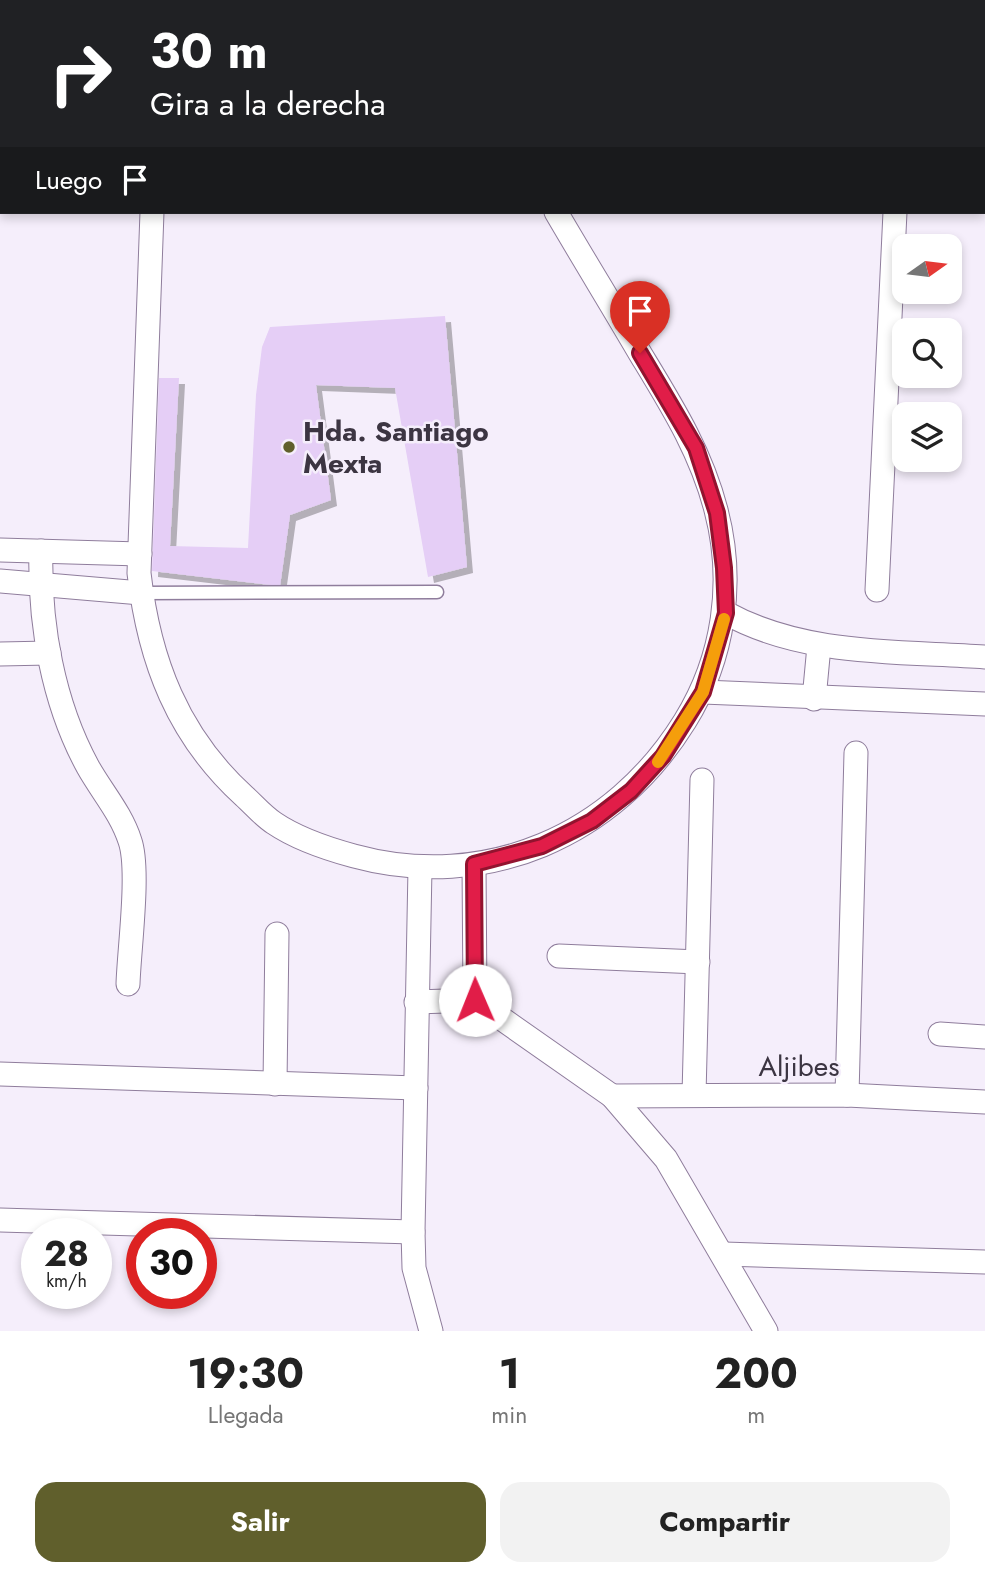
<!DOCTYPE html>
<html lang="es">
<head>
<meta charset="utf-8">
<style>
	:root { --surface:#fff; --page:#f2f2f2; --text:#222; --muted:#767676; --accent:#605f2c }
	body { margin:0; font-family:Jost,sans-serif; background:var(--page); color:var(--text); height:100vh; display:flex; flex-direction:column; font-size:26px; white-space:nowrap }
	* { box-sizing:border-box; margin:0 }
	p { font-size:23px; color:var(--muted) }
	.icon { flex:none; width:38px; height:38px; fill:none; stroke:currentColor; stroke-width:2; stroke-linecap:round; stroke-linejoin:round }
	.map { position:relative; height:1331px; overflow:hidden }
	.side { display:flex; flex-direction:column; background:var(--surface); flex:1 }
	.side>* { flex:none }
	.guide { position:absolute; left:0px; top:0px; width:985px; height:214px; box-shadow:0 4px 10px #0003; background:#202124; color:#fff; overflow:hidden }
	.needle { width:46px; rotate:76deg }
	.controls { position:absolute; left:892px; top:234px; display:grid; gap:14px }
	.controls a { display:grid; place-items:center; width:70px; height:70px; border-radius:14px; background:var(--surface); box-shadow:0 4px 10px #0003; font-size:35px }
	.speed { position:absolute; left:21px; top:1218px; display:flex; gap:14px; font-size:35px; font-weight:700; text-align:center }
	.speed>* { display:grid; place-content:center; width:91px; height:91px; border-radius:50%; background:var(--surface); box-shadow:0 4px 10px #0003; line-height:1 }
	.speed small { font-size:18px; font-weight:400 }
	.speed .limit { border:10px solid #d22; background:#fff; color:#111 }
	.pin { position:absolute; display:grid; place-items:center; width:60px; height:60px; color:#fff; margin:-72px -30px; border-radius:50% 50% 50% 0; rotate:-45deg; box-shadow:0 0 7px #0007 }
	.pin .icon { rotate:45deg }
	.me { position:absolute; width:77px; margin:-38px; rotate:359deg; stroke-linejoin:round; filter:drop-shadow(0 0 5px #0008) }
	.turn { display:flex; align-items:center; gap:24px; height:147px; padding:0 35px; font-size:32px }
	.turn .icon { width:91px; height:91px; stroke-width:2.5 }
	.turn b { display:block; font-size:49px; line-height:60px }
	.then { display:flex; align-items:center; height:66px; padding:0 35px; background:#0003; gap:14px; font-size:26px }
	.eta { display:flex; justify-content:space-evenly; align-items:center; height:119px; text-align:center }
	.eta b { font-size:42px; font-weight:700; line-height:49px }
	.button { display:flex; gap:14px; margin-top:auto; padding:14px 35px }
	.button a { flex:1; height:80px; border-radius:21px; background:var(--accent); color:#fff; font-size:28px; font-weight:700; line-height:80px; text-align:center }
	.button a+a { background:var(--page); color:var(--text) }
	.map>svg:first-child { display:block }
	.building { fill:#e5cef6; filter:url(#shadow) }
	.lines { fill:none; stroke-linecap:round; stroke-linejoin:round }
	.lane-casing { stroke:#8f7d9c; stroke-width:15 }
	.street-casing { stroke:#8f7d9c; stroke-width:25 }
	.lane { stroke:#fff; stroke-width:12 }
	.street { stroke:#fff; stroke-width:23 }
	.route-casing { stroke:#92132f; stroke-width:18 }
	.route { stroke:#e11d48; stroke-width:12 }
	.slow { stroke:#f59e0b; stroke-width:12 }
	.poi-dot { fill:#605f2c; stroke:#f5eefb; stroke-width:2.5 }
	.labels { text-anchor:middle; stroke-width:5; stroke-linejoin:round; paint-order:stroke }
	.poi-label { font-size:28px; font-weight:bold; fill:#3c3542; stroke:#f5eefb; text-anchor:start }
	.street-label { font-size:28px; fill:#3c3542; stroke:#f5eefb }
</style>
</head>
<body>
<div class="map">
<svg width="985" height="1331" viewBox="0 0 985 1331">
	<defs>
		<filter id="shadow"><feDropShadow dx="6" dy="6" stdDeviation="0" flood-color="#0004"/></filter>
	</defs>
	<rect width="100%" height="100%" fill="#f5eefb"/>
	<!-- building -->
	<path class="building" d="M 445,316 L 467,567 L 428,577 L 395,388 L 316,385 L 331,500 L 290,515 L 280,586 L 152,571 L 159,378 L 179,378 L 170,546 L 248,548 L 256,395 L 262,347 L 270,327 Z"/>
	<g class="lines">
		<defs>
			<path id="lane" d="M 141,593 L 437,592"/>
			<g id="street">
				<path d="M 15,0 L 19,2"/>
				<path d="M 697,0 L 698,2"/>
				<path d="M 170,2 L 170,0"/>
				<path d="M 305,2 L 305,0"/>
				<path d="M 357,2 L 357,0"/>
				<path d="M 718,2 L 721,0"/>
				<path d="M 903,2 L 903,0"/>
				<path d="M 984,101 L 985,101"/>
				<path d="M 152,212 L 139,573 C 149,661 178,736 244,796 C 254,805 263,816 274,823 C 296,838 328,849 354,856 C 486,892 614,836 685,721 C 724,658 735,582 716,510 C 701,452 672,406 641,355 C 613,307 584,260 556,212"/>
				<path d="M 0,550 L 140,554"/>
				<path d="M 41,551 C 39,624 53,703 88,767 C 102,792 121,813 130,841 C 140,870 129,950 128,984"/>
				<path d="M 0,581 L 141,593"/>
				<path d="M 877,590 L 895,212"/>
				<path d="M 726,613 C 804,656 898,651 985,657"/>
				<path d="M 0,654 L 49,653"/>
				<path d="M 703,692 L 985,704"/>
				<path d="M 814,699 L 819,646"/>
				<path d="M 474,865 L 475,1000"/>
				<path d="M 420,868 L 413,1232 L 414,1268 L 431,1331"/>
				<path d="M 559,956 L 698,962"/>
				<path d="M 416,1002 L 475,1000 L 612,1096 L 666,1159 L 766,1331"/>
				<path d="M 940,1034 L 985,1037"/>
				<path d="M 0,1074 L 416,1088"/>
				<path d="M 275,1084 L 277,934"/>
				<path d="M 694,1095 L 702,780"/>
				<path d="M 847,1095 L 856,753"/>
				<path d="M 612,1096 L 847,1095 L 985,1102"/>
				<path d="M 0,1220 L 413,1232"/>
				<path d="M 724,1254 L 985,1262"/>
			</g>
		</defs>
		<!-- lane casing -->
		<use href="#lane" class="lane-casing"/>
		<!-- street casing -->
		<use href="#street" class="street-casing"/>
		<!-- lane -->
		<use href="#lane" class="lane"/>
		<!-- street -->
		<use href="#street" class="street"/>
	</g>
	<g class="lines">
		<defs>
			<path id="route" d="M 475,1000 L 474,864 L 542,846 L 592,821 L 631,791 L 663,756 L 703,692 L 726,613 L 724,568 L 717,513 L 696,448 L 640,353"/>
		</defs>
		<!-- route casing -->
		<use href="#route" class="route-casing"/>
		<!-- route -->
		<use href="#route" class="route"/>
		<!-- slow -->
		<path class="slow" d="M 658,762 L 703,692 L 724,619"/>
	</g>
	<!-- markers -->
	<circle class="poi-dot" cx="289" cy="447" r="7"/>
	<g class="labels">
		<!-- poi labels -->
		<g class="poi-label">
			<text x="303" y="441">Hda. Santiago<tspan x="303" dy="32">Mexta</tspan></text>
		</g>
		<!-- street labels -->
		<g class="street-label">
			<text x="799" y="1076">Aljibes</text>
		</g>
	</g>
</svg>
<div class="controls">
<a><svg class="needle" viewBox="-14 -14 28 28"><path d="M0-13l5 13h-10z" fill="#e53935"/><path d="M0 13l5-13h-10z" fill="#767676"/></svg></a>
<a><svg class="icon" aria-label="search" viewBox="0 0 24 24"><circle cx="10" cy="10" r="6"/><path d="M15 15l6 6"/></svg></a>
<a><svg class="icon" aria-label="layers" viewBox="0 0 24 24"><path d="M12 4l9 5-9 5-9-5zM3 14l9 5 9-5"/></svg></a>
</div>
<div class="speed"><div>28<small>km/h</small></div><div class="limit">30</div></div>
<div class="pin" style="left:640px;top:353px;background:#d93025"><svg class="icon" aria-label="arrive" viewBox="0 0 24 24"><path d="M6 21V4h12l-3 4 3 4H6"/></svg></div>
<svg class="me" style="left:475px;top:1000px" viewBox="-20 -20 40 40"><circle r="19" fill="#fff"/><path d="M0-13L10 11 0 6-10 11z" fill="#e11d48"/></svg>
<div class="guide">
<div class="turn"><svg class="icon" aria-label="right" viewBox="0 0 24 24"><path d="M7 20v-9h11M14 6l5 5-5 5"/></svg><div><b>30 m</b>Gira a la derecha</div></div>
<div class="then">Luego<svg class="icon" aria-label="arrive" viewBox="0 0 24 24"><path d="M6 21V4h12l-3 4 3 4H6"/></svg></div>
</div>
</div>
<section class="side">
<div class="eta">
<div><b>19:30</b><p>Llegada</p></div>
<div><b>1</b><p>min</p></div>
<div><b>200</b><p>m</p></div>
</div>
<div class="button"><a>Salir</a><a>Compartir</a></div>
</section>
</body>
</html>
